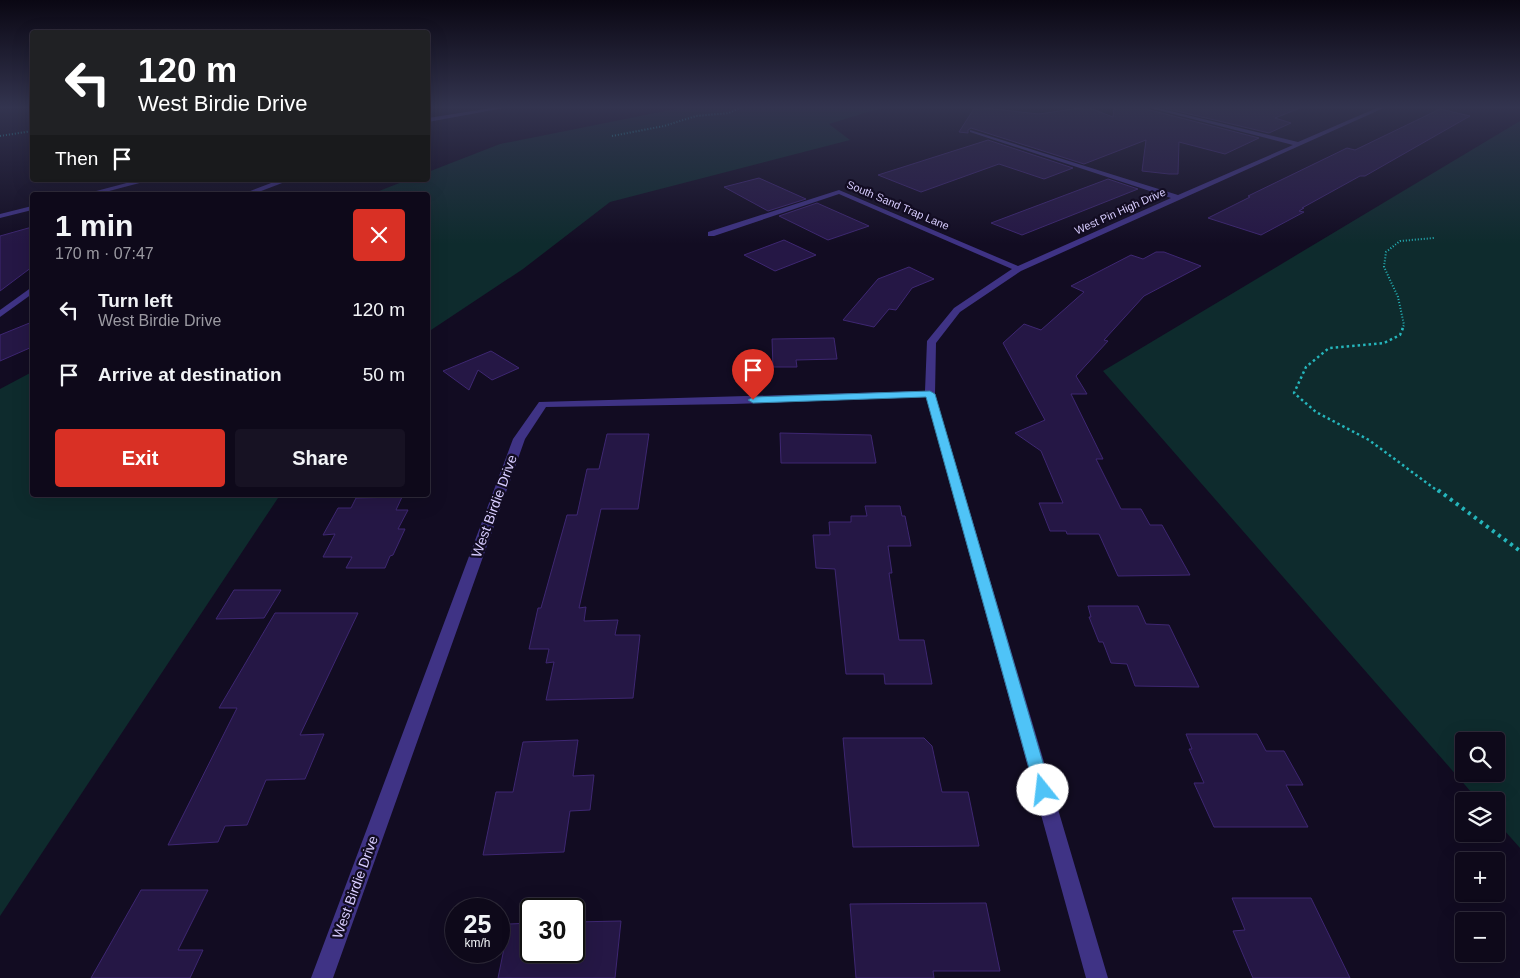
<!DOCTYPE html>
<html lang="en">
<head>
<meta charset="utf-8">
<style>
	:root { --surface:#0e091a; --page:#171223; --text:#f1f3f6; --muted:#9b9aa2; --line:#2e2a39; --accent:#d93025 }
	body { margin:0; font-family:Arial,sans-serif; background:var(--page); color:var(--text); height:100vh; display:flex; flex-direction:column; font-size:19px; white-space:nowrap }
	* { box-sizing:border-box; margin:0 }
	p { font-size:16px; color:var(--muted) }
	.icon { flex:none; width:28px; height:28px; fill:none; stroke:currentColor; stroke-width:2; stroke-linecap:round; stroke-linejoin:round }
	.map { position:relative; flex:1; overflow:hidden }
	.side { position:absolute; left:30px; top:192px; width:400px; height:305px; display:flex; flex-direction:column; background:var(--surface); border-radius:5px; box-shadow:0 5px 20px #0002,0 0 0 1px var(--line) }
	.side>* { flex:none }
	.top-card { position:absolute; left:30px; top:30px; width:400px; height:152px; border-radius:5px; box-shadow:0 5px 20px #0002,0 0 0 1px var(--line); background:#202124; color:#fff; overflow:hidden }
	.fabs { position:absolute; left:1455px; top:732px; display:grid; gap:10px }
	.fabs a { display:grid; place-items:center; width:50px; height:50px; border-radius:5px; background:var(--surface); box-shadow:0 5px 20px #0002,0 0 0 1px var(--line); font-size:25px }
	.speed { position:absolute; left:445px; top:898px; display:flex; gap:10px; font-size:25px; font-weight:700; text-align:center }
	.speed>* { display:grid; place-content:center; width:65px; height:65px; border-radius:50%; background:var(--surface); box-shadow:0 5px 20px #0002,0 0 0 1px var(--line); line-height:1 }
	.speed small { font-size:12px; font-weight:400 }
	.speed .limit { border:2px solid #111; border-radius:8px; background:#fff; color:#111 }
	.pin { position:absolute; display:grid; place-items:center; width:42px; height:42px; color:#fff; margin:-51px -21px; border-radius:50% 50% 50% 0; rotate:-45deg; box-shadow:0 0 5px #0007 }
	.pin .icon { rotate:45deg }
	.me { position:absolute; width:55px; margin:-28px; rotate:344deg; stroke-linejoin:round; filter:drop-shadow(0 0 4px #0008) }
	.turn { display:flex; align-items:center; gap:18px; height:105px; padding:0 25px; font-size:22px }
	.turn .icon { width:65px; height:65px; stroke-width:2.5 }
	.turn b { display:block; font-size:35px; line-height:42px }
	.then { display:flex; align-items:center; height:48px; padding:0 25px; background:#0003; gap:10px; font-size:19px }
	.round { display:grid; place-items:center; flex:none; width:52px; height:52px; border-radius:5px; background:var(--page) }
	.headline { display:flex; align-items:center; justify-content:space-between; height:85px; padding:0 25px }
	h1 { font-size:30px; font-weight:700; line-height:38px }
	.action { display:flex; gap:10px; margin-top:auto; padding:10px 25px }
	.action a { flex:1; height:58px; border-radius:5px; background:var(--accent); color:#fff; font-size:20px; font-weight:700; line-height:58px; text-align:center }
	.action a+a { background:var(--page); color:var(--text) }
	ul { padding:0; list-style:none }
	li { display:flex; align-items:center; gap:15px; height:65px; padding:0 25px }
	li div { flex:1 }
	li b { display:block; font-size:19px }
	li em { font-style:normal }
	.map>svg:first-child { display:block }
	.green { fill:#0e2b2d; fill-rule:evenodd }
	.building { fill:#251745; stroke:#3e2772 }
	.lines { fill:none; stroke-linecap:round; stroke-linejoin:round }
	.path-far2 { stroke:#25b5bb; stroke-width:2; stroke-dasharray:1 2; stroke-linecap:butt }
	.path-far1 { stroke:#25b5bb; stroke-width:2.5; stroke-dasharray:2.5 3; stroke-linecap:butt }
	.path { stroke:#25b5bb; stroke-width:4; stroke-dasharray:3 4.5; stroke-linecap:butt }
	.street { fill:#3f3385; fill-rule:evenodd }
	.route { fill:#4fc3f7; stroke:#337fa1 }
	.labels { text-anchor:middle; stroke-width:4.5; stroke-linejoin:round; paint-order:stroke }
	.far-street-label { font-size:11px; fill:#d8cdff; stroke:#120c22 }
	.street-label { font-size:14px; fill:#d8cdff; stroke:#120c22 }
</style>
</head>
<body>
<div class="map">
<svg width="1520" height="978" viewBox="0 0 1520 978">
	<rect width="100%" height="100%" fill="#120c22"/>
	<!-- green -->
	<g class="green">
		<path d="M 685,107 L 892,107 L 874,110 L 829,124 L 850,140 L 610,202 L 523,269 L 428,332 L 428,195 L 369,195 L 407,180 L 428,180 L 428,172 L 500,144 Z"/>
		<path d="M 1520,121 L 1520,848 L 1496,821 L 1496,801 L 1479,801 L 1103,371 ZM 1464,741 L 1496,741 L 1496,774 L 1464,774 Z"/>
		<path d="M 32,372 L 32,495 L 280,495 L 0,916 L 0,389 Z"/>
	</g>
	<!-- building -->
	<g class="building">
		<path d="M 975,107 L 1039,114 L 1087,107 L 1113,117 L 1114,107 L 1144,107 L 1146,109 L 1259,138 L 1225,154 L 1179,142 L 1178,174 L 1169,174 L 1142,171 L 1146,140 L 1084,164 L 971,128 L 968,130 L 968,133 L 959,132 Z"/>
		<path d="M 1160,107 L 1300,107 L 1300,108 L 1275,118 L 1291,123 L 1269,133 Z"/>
		<path d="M 1440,109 L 1470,116 L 1365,176 L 1360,176 L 1302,208 L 1304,208 L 1299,211 L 1304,212 L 1261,235 L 1208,218 L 1250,197 L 1248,196 L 1347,148 L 1355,150 Z"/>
		<path d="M 988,140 L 1073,168 L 1044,179 L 999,164 L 921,192 L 878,175 Z"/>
		<path d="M 759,178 L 806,199 L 768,211 L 724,187 Z"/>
		<path d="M 1108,179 L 1138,189 L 1022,235 L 991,223 Z"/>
		<path d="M 817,203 L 869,226 L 828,240 L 779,216 Z"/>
		<path d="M 32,227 L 32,267 L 0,291 L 0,236 Z"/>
		<path d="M 784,240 L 816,255 L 775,271 L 744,255 Z"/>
		<path d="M 1156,252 L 1164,252 L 1201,266 L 1144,296 L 1104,340 L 1108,341 L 1076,376 L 1087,394 L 1071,394 L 1103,459 L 1096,459 L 1121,509 L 1141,509 L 1150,525 L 1162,525 L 1190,575 L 1118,576 L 1099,534 L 1067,534 L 1066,531 L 1050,531 L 1039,503 L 1063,503 L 1041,451 L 1015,433 L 1045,420 L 1003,343 L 1024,324 L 1041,330 L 1084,292 L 1071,286 L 1131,255 L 1143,259 Z"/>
		<path d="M 909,267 L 934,279 L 912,288 L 896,310 L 889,309 L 874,327 L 843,320 L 878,279 Z"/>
		<path d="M 32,322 L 32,347 L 0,361 L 0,335 Z"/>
		<path d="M 834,338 L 837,359 L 796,360 L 797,367 L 773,367 L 772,339 Z"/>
		<path d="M 491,351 L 519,368 L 492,380 L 478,370 L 469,390 L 443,371 Z"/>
		<path d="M 780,433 L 871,435 L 876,463 L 781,463 Z"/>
		<path d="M 607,434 L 649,434 L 638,509 L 601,509 L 579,608 L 586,607 L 584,621 L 618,620 L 615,635 L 640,635 L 633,698 L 546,700 L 554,662 L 546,663 L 549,649 L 529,649 L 538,608 L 541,608 L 567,515 L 577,515 L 587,469 L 599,469 Z"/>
		<path d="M 402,497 L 396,510 L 408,510 L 398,529 L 405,529 L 393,555 L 390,556 L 385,568 L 346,568 L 352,557 L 323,557 L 335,534 L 323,535 L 338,508 L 351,508 L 356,498 Z"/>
		<path d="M 865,506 L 900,506 L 902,516 L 905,516 L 911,546 L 888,546 L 892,573 L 889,573 L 899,640 L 924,640 L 932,684 L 885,684 L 884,674 L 846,674 L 835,569 L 816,568 L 813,535 L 830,535 L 829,522 L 851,522 L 851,516 L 867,516 Z"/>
		<path d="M 234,590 L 281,590 L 264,618 L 216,619 Z"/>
		<path d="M 1088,606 L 1138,606 L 1146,624 L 1169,625 L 1199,687 L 1135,686 L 1127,664 L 1111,663 L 1103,642 L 1099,642 L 1089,617 L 1091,617 Z"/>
		<path d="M 275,613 L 358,613 L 300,735 L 324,734 L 305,779 L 266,780 L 247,825 L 225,826 L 218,842 L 168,845 L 237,708 L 219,708 Z"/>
		<path d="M 1186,734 L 1257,734 L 1266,751 L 1284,751 L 1303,785 L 1286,785 L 1308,827 L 1214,827 L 1194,783 L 1204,783 L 1189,749 L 1192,749 Z"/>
		<path d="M 843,738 L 924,738 L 932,746 L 942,792 L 968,792 L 979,846 L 853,847 Z"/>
		<path d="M 578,740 L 573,776 L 594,775 L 590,810 L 570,811 L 564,852 L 483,855 L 496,792 L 513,792 L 523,742 Z"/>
		<path d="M 141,890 L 208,890 L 178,950 L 203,950 L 190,978 L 91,978 Z"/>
		<path d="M 1232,898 L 1311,898 L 1350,978 L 1253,978 L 1233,931 L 1245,930 Z"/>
		<path d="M 986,903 L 1000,971 L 933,971 L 934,978 L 856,978 L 850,904 Z"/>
		<path d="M 621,921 L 615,978 L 498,978 L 509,924 L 531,923 L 531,951 L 574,951 L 574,922 Z"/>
	</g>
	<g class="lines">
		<!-- path-far2 -->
		<g class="path-far2">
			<path d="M 0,136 L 32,131"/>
			<path d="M 612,136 L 664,126 L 696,116 L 729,113 L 742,107"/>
			<path d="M 1402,329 L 1404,325 L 1398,297 L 1384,267 L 1386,252 L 1400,241 L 1434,238"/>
		</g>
		<!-- path-far1 -->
		<path class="path-far1" d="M 1403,328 L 1400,335 L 1384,343 L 1329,348 L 1306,367 L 1294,393 L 1316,412 L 1369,440 L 1439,492"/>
		<!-- path -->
		<path class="path" d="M 1438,490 L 1520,551"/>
		<!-- street -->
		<g class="street">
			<path d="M 498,107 L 509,107 L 428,122 L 428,118 Z"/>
			<path d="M 1146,107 L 1154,107 L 1298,142 L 1379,107 L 1386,107 L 1021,271 L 960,312 L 936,343 L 935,394 L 1108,978 L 1086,978 L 926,397 L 733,404 L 546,407 L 525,439 L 333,978 L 311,978 L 513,439 L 539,402 L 925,391 L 927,341 L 954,308 L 1012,269 L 839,194 L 714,236 L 708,236 L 708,232 L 839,190 L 1018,266 L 1171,198 L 970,132 L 970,130 L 1178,195 L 1293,145 Z"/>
			<path d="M 138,180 L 151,180 L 94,195 L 81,195 Z"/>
			<path d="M 279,180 L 290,180 L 251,195 L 240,195 Z"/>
			<path d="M 32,206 L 32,210 L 0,218 L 0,214 Z"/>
			<path d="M 32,287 L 32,294 L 0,317 L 0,310 Z"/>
		</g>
	</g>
	<!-- sky -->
	<linearGradient id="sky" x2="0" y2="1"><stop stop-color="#0a0713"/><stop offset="0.44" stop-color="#33344f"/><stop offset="1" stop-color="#33344f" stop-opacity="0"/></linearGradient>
	<rect width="1520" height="244" fill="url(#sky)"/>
	<!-- route -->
	<path class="route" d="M 930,391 L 935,394 L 1051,790 L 1049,795 L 1043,797 L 1037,795 L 1035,790 L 926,397 L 753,403 L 748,400 L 753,397 Z"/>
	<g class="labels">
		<!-- far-street labels -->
		<g class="far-street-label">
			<text transform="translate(898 205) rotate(23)" y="4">South Sand Trap Lane</text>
			<text transform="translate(1120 211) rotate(-24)" y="4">West Pin High Drive</text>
		</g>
		<!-- street labels -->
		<g class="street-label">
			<text transform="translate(494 506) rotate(-70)" y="5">West Birdie Drive</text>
			<text transform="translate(355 887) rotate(-70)" y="5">West Birdie Drive</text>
		</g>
	</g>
</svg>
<div class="fabs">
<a><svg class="icon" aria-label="search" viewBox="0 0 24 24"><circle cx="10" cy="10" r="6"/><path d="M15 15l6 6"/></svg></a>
<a><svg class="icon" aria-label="layers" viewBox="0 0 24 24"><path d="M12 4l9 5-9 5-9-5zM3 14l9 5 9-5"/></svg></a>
<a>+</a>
<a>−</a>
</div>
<div class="speed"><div>25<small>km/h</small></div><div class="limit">30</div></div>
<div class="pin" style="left:753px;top:400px;background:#d93025"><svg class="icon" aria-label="arrive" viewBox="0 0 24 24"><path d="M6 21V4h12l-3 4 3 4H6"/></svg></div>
<svg class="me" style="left:1043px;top:790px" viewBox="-20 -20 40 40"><circle r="19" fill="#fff"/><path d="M0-13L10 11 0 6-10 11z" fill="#4fc3f7"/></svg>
<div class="top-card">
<div class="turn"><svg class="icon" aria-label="left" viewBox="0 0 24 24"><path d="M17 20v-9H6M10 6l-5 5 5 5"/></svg><div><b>120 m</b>West Birdie Drive</div></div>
<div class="then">Then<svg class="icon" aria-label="arrive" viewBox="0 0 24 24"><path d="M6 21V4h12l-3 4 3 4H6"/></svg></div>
</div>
<section class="side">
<div class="headline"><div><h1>1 min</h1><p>170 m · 07:47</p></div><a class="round" style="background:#d93025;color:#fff"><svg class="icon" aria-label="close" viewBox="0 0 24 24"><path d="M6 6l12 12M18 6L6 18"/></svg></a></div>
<ul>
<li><svg class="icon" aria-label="left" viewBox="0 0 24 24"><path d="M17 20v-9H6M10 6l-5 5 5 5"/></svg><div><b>Turn left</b><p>West Birdie Drive</p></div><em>120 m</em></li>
<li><svg class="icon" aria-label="arrive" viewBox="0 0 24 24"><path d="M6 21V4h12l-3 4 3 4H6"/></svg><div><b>Arrive at destination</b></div><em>50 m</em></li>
</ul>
<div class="action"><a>Exit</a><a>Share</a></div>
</section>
</div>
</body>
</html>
